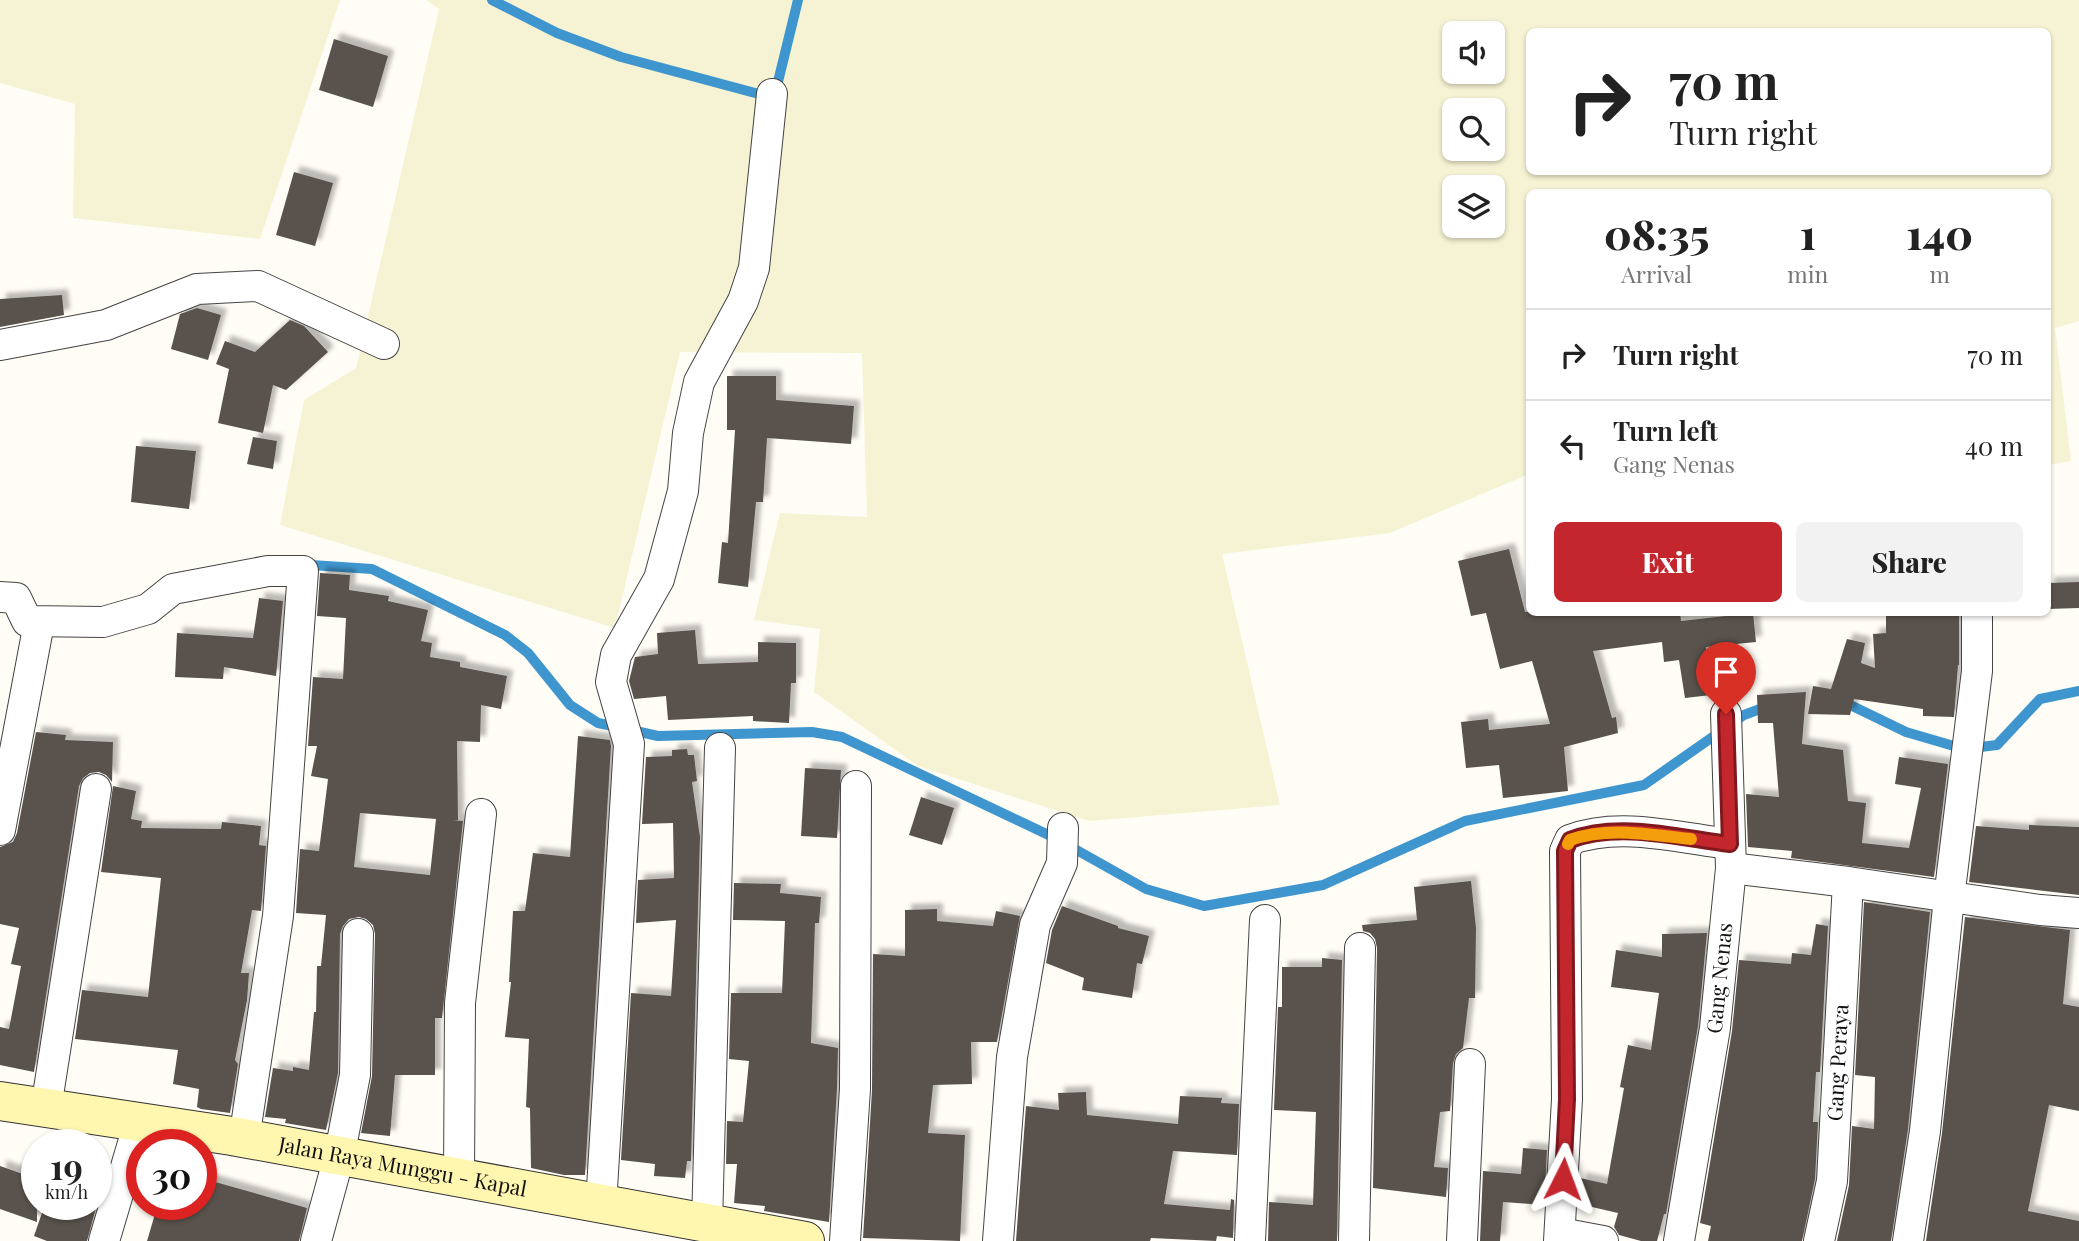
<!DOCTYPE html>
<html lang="en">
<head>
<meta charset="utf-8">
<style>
	:root { --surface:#fff; --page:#f2f2f2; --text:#222; --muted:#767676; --line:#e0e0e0; --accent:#c4262e }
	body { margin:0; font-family:"Playfair Display",serif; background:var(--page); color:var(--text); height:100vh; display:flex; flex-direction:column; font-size:26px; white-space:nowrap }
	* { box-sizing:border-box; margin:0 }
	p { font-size:23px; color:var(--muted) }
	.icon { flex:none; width:38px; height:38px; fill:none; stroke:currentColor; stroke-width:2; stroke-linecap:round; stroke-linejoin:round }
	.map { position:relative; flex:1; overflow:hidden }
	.sheet { position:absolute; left:1526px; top:189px; width:525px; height:427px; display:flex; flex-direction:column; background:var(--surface); border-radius:10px; box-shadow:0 2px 5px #0004 }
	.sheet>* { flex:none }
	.banner { position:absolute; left:1526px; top:28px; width:525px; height:147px; border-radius:10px; box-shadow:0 2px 5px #0004; background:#fff; color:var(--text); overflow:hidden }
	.buttons { position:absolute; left:1442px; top:21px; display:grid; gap:14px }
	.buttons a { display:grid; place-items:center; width:63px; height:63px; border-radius:10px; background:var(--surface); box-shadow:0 2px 5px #0004; font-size:35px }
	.speed { position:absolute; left:21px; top:1129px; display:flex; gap:14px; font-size:35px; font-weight:700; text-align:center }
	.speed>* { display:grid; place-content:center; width:91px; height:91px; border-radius:50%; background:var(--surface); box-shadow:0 2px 5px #0004; line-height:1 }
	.speed small { font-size:18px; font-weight:400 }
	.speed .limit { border:10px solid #d22; background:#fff; color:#111 }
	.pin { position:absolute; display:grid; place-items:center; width:60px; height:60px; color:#fff; margin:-72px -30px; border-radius:50% 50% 50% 0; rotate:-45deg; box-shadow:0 0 7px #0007 }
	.pin .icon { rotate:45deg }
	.me { position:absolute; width:77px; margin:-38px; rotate:3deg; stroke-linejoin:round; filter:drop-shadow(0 0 5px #0008) }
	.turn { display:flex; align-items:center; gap:24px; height:147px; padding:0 28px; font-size:32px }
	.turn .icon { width:91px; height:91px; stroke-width:2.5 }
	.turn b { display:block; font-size:49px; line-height:60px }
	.eta { display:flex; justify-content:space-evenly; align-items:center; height:119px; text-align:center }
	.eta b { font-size:42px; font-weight:800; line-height:49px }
	.action { display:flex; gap:14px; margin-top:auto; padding:14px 28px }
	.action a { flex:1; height:80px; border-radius:10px; background:var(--accent); color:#fff; font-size:28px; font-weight:800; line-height:80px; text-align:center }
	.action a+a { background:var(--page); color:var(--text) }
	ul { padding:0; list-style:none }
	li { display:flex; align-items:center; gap:21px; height:91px; padding:0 28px; border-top:2px solid var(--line) }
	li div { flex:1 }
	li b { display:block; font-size:26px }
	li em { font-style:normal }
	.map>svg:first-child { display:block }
	.farmland { fill:#f6f3d4; fill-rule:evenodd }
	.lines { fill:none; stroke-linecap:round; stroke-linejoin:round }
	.stream { stroke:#3f96cf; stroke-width:10 }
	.building { fill:#5a524d; fill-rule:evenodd; filter:url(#shadow) }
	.street-casing { stroke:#444; stroke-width:32 }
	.secondary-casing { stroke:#333; stroke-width:40 }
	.street { stroke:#fff; stroke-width:30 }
	.secondary { stroke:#fff6b0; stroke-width:38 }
	.route-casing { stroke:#7f191e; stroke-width:18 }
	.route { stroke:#c4262e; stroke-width:12 }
	.slow { stroke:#f59e0b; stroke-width:12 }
	.labels { text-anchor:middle; stroke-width:7; stroke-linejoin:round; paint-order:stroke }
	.street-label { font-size:21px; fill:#111; stroke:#fff }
</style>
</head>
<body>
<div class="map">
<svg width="2079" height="1241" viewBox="0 0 2079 1241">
	<defs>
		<filter id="shadow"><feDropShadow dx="6" dy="-6" stdDeviation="2" flood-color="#0004"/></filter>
	</defs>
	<rect width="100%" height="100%" fill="#fffdf5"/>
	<!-- farmland -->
	<g class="farmland">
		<path d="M 0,0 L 340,0 L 260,239 L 73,218 L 75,104 L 0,83 Z"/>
		<path d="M 426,0 L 2079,0 L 2079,321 L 2055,328 L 2071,461 L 2048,465 L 2048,192 L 1530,192 L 1529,474 L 1390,533 L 1222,554 L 1280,805 L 1089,821 L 918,766 L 814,692 L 820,629 L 754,620 L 780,513 L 867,517 L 862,353 L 680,352 L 615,628 L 280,525 L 304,400 L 356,368 L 439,9 ZM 1530,32 L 2048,32 L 2048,172 L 1530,172 ZM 1454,33 L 1493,33 L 1493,72 L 1454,72 ZM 1454,110 L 1493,110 L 1493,149 L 1454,149 ZM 1454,187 L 1493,187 L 1493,226 L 1454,226 Z"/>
	</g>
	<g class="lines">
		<!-- stream -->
		<g class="stream">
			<path d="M 492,0 L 557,33 L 621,57 L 774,98 L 798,0"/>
			<path d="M 311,565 L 372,569 L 505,635 L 528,653 L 570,705 L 598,723 L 613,726"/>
			<path d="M 1842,701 L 1906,732 L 1964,749 L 1997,745 L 2040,699 L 2079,691"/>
			<path d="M 640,732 L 658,736 L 812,732 L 842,737 L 1057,839 L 1146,889 L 1204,906 L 1323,885 L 1465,821 L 1644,785 L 1744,715 L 1768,706"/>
		</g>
	</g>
	<!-- building -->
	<g class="building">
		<path d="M 334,39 L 388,56 L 373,107 L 319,90 Z"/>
		<path d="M 294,172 L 333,183 L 315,246 L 276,235 Z"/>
		<path d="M 62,295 L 64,315 L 0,327 L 0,299 Z"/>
		<path d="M 197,308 L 221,315 L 208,360 L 171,349 L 180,314 Z"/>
		<path d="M 290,320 L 304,326 L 328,352 L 286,390 L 273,385 L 263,433 L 218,423 L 229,369 L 216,364 L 225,341 L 255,352 Z"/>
		<path d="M 727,376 L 776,376 L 776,400 L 854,406 L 851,444 L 767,438 L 763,502 L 756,502 L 748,587 L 718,583 L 722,542 L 728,543 L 735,430 L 727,430 Z"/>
		<path d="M 253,437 L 277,441 L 273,469 L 247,464 Z"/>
		<path d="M 136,446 L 196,451 L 189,509 L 131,502 Z"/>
		<path d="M 1509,549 L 1525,612 L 1680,612 L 1681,621 L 1753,613 L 1756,642 L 1706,647 L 1711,695 L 1685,698 L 1679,660 L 1664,662 L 1662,642 L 1593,651 L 1612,718 L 1616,717 L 1618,733 L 1564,747 L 1568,791 L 1503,798 L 1499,765 L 1466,768 L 1461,722 L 1488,719 L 1489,730 L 1550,724 L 1532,661 L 1500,669 L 1486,613 L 1471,616 L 1458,561 Z"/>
		<path d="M 320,573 L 350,575 L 349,590 L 389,596 L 388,601 L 428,610 L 421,641 L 432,643 L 430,657 L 460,662 L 460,667 L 507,676 L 501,709 L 481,705 L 480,742 L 457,741 L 458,821 L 453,820 L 463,821 L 442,1018 L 435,1018 L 435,1075 L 395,1075 L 390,1136 L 361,1133 L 372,1076 L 375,934 L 373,925 L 366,919 L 359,917 L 349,919 L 343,926 L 340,934 L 338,1073 L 326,1130 L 285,1123 L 286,1119 L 265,1117 L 273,1068 L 293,1071 L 293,1067 L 309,1070 L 314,1012 L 316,1012 L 317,966 L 321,966 L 326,915 L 296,913 L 300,849 L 319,851 L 328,779 L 311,776 L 317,746 L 308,746 L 313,677 L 343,679 L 346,618 L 317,616 ZM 360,813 L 436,819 L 430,875 L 354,867 Z"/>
		<path d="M 2079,582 L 2079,608 L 2048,609 L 2048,583 Z"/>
		<path d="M 259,598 L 283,601 L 276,676 L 224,667 L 223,679 L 175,677 L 177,633 L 253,638 Z"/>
		<path d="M 1886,612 L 1959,612 L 1959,665 L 1958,665 L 1954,717 L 1923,716 L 1923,709 L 1854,699 L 1850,715 L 1808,714 L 1813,686 L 1831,689 L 1847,639 L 1865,643 L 1861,663 L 1875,668 L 1873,634 L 1886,633 Z"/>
		<path d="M 695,630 L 698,664 L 758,662 L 758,642 L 796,643 L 796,683 L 791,683 L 789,723 L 753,721 L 753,716 L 668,720 L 666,696 L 634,699 L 629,681 L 635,657 L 658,654 L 657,633 Z"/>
		<path d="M 1806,692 L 1802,744 L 1843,750 L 1848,801 L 1866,803 L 1862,843 L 1909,848 L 1921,788 L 1895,784 L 1899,757 L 1948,764 L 1934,877 L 1791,858 L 1792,851 L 1748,847 L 1746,794 L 1779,797 L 1773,723 L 1758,723 L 1757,695 Z"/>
		<path d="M 36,732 L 66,735 L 65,740 L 113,742 L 112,782 L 106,775 L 99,772 L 90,773 L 83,778 L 79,786 L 34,1072 L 0,1065 L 0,1027 L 9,1029 L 21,966 L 11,964 L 19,928 L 0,924 L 0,847 L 13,842 L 17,833 Z"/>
		<path d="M 578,736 L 610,740 L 611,746 L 585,1175 L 564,1175 L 531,1168 L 530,1108 L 526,1107 L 529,1039 L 505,1037 L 511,982 L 509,982 L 513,911 L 525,911 L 533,853 L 570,857 Z"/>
		<path d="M 687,749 L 688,755 L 694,755 L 697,781 L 692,782 L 700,837 L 691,1161 L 687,1161 L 685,1178 L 654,1176 L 655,1164 L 621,1160 L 631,993 L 671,996 L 676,920 L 636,923 L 638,880 L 674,878 L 673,823 L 642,824 L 646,757 L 672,756 L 672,750 Z"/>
		<path d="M 805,768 L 841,770 L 837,838 L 801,836 Z"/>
		<path d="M 113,786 L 136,791 L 131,819 L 142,821 L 141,828 L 221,829 L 222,822 L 261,826 L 259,845 L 266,846 L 261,911 L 252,910 L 241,973 L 249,973 L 247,1000 L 235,1060 L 238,1064 L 230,1113 L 201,1109 L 197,1107 L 199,1089 L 173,1084 L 178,1050 L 75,1039 L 82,990 L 148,997 L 161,878 L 101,872 Z"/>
		<path d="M 921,797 L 954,808 L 942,845 L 909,835 Z"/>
		<path d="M 2029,825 L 2079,827 L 2079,895 L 1969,882 L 1976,826 L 2029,830 Z"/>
		<path d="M 1471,881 L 1476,928 L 1475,998 L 1469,998 L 1463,1048 L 1456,1054 L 1453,1063 L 1450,1111 L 1440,1112 L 1434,1167 L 1448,1168 L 1446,1197 L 1373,1188 L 1377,948 L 1375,939 L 1370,933 L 1363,931 L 1362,925 L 1417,920 L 1414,887 Z"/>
		<path d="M 734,883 L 781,884 L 780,893 L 821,897 L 819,923 L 815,923 L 811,1043 L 838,1048 L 837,1088 L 829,1222 L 764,1211 L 765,1206 L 734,1203 L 737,1164 L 726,1164 L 727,1121 L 743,1122 L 749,1061 L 729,1059 L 731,993 L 782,993 L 785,921 L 733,920 Z"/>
		<path d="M 1864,902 L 1930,912 L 1908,1129 L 1891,1241 L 1837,1241 L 1849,1185 L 1852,1126 L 1874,1129 L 1875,1077 L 1855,1075 Z"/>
		<path d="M 1062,906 L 1118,926 L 1118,928 L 1149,936 L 1142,964 L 1137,963 L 1132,998 L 1082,990 L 1084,978 L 1046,963 L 1052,930 Z"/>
		<path d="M 937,909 L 937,921 L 993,926 L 996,911 L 1020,916 L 997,1042 L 971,1042 L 972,1084 L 933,1085 L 928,1133 L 965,1135 L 960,1241 L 863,1238 L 872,1090 L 873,954 L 905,956 L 905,910 Z"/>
		<path d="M 1965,917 L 2070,930 L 2063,1004 L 2079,1007 L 2079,1111 L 2049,1105 L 2028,1211 L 2079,1221 L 2079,1241 L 1926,1241 L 1942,1133 Z"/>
		<path d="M 1816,924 L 1828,926 L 1820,1072 L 1816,1072 L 1813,1122 L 1818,1122 L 1815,1179 L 1802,1241 L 1708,1241 L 1711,1226 L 1700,1223 L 1732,1031 L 1739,960 L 1791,964 L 1792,953 L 1811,955 Z"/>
		<path d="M 1707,933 L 1698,1026 L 1666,1214 L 1664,1214 L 1657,1241 L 1641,1241 L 1619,1235 L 1614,1227 L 1618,1213 L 1579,1204 L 1580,1178 L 1607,1184 L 1624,1088 L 1620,1087 L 1628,1045 L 1651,1050 L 1659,993 L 1611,987 L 1616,950 L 1662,957 L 1662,934 Z"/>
		<path d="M 1322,958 L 1342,960 L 1337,1241 L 1268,1241 L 1269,1202 L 1313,1205 L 1316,1112 L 1274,1110 L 1278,1007 L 1282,1007 L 1282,967 L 1322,967 Z"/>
		<path d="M 1086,1092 L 1087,1115 L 1178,1124 L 1180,1096 L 1222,1098 L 1221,1103 L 1239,1104 L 1237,1155 L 1173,1151 L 1164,1204 L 1230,1210 L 1231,1199 L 1234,1200 L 1233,1238 L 1217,1236 L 1216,1241 L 1151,1238 L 1150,1241 L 1016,1241 L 1026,1106 L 1059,1110 L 1058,1093 Z"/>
		<path d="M 1523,1148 L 1547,1150 L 1544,1205 L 1503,1202 L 1500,1241 L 1480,1241 L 1483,1171 L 1521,1174 Z"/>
		<path d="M 0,1166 L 37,1179 L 37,1222 L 0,1209 Z"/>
		<path d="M 201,1178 L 307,1208 L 299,1241 L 147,1241 L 158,1204 L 201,1204 Z"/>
		<path d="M 45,1204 L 97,1204 L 87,1241 L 47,1241 L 34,1236 Z"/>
	</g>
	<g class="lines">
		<defs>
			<g id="street">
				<path d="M 0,345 L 106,325 L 197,289 L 258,286 L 384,344"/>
				<path d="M 0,597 L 16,598 L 27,621 L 103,622 L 148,609 L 173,589 L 268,571 L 303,571 L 278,916 L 244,1139"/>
				<path d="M 0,830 L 39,623"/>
				<path d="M 1731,868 L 1848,882 L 2040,910 L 2079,913"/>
				<path d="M 46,1108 L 96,789"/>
				<path d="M 459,1179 L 460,1003 L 481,814"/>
				<path d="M 601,1205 L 629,744 L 611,682 L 616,655 L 659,579 L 683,491 L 688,433 L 699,382 L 743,301 L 754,268 L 772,94"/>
				<path d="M 707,1224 L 720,748"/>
				<path d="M 1560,1233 L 1603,1241"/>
				<path d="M 104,1241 L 139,1123"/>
				<path d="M 316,1241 L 339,1157 L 355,1075 L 358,934"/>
				<path d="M 845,1241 L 855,1089 L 856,786"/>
				<path d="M 998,1241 L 1012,1057 L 1035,925 L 1062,863 L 1063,828"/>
				<path d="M 1250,1241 L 1265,920"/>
				<path d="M 1354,1241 L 1360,948"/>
				<path d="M 1462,1241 L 1470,1064"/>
				<path d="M 1559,1241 L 1567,1099 L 1565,851 L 1570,840 C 1619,821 1680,838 1730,844"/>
				<path id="s1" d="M 1679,1241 L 1715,1028 L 1731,868 L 1726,714"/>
				<path id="s2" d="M 1819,1241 L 1832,1181 L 1848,882"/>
				<path d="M 1908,1241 L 1925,1131 L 1949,898 L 1977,671 L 1977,612"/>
			</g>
			<g id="secondary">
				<path id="s3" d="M 0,1101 L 232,1136 L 805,1241"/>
			</g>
		</defs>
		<!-- street casing -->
		<use href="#street" class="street-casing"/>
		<!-- secondary casing -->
		<use href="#secondary" class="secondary-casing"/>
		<!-- street -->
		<use href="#street" class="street"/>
		<!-- secondary -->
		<use href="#secondary" class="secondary"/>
	</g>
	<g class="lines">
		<defs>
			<path id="route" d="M 1563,1179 L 1567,1099 L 1565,851 L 1570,840 C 1619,821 1680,838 1730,844 L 1726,714"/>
		</defs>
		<!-- route casing -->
		<use href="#route" class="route-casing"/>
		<!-- route -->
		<use href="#route" class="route"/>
		<!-- slow -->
		<path class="slow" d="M 1568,844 L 1570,840 C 1608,826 1651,835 1691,839"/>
	</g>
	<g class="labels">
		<!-- street labels -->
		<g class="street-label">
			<text dy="7" stroke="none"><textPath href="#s1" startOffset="266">Gang Nenas</textPath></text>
			<text dy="7" stroke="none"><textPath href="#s2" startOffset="180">Gang Peraya</textPath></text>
			<text dy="7" stroke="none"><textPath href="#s3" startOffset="408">Jalan Raya Munggu - Kapal</textPath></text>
		</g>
	</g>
</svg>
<div class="buttons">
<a><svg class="icon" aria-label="sound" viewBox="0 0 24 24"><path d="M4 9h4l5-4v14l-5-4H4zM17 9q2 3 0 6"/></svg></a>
<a><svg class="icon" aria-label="search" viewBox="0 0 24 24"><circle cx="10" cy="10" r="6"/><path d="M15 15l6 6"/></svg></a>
<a><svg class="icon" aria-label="layers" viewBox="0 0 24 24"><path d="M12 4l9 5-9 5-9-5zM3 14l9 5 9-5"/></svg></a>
</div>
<div class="speed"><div>19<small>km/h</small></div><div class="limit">30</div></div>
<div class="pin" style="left:1726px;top:714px;background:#d93025"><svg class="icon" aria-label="arrive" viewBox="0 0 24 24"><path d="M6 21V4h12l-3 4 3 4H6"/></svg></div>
<svg class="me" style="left:1563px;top:1179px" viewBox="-20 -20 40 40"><path d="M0-17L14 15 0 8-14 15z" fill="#c4262e" stroke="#fff" stroke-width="4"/></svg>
<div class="banner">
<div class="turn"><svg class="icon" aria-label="right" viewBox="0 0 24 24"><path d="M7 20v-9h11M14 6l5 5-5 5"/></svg><div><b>70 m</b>Turn right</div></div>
</div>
<section class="sheet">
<div class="eta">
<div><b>08:35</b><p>Arrival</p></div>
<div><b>1</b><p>min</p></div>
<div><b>140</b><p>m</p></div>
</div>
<ul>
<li><svg class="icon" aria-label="right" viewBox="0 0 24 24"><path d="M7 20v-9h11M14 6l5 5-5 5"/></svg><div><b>Turn right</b></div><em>70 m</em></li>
<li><svg class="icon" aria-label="left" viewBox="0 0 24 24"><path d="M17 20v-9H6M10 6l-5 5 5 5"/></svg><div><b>Turn left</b><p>Gang Nenas</p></div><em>40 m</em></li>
</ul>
<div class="action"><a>Exit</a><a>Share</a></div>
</section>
</div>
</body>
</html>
